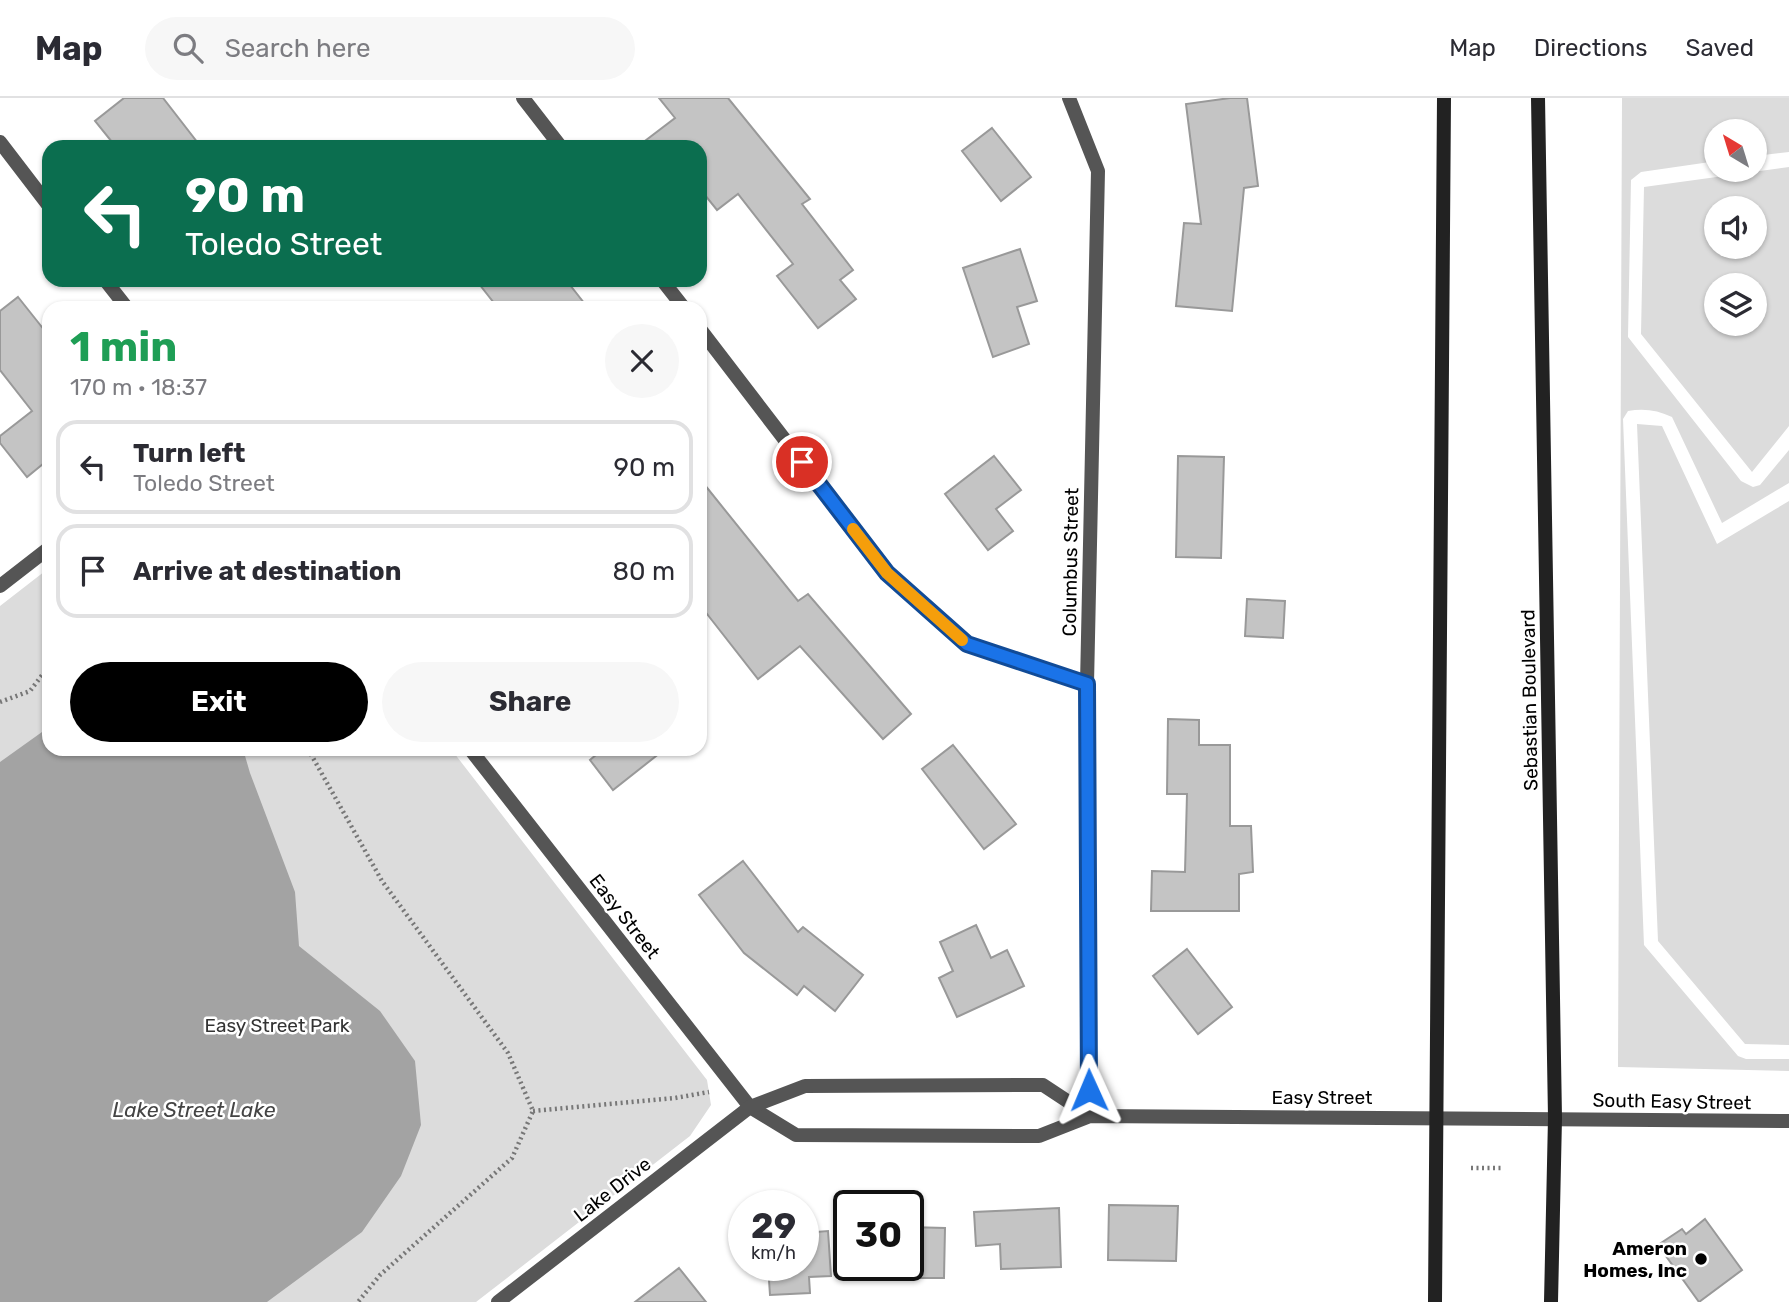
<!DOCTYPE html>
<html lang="en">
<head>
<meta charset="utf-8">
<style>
	:root { --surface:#fff; --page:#f7f7f7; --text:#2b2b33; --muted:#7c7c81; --line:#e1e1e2; --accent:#000 }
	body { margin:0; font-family:Rubik,sans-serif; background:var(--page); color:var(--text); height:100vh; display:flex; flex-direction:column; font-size:26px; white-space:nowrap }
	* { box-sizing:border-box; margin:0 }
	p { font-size:23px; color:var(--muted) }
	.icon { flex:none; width:38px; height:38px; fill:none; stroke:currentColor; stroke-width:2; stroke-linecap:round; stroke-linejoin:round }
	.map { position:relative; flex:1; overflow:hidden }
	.drawer { position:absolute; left:42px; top:203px; width:665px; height:455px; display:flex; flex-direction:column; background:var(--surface); border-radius:21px; box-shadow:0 2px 5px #0004 }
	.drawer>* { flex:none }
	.top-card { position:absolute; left:42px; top:42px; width:665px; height:147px; border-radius:21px; box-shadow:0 2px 5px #0004; background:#0b6e4f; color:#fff; overflow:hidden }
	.needle { width:46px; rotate:322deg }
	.buttons { position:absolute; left:1704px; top:21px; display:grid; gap:14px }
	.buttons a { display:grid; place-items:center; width:63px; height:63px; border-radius:50%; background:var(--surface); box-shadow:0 2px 5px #0004; font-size:35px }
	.speed { position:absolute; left:728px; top:1092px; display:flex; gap:14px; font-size:35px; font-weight:700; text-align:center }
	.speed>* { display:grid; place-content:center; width:91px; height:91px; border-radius:50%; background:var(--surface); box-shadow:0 2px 5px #0004; line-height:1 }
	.speed small { font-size:18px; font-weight:400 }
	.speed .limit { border:4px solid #111; border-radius:10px; background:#fff; color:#111 }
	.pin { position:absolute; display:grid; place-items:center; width:60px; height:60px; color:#fff; margin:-30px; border:4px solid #fff; border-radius:50%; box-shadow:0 2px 7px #0007 }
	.me { position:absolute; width:77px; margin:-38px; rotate:359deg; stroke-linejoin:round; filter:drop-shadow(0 0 5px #0008) }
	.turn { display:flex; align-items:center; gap:24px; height:147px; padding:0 28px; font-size:32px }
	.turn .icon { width:91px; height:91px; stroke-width:2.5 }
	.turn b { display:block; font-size:49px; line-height:60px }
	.round { display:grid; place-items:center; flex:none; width:74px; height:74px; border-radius:37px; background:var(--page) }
	.head { display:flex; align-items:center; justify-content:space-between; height:119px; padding:0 28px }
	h1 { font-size:42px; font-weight:700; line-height:52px; color:#1e9e55 }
	.button { display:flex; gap:14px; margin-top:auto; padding:14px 28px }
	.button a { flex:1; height:80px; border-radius:42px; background:var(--accent); color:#fff; font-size:28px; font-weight:700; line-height:80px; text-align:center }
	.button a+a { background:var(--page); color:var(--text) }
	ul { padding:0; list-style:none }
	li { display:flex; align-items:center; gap:21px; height:94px; margin:0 14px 10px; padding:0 14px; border:4px solid var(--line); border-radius:21px }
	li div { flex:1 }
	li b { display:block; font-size:26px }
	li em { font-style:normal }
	header { display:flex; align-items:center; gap:42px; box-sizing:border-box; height:98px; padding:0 35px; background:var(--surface); border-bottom:2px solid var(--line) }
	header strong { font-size:33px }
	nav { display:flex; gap:38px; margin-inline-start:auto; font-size:24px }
	.search { width:490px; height:63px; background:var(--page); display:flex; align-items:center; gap:18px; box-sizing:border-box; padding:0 24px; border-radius:38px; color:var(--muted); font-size:26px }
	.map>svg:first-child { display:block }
	.green { fill:#dcdcdc; fill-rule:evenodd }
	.water { fill:#a3a3a3 }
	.building { fill:#c4c4c4; stroke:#999; stroke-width:2 }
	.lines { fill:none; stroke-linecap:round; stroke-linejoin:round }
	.path { stroke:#777; stroke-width:4.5; stroke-dasharray:2 3.5; stroke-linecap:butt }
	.minor { stroke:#555; stroke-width:14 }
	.tertiary { stroke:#555; stroke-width:14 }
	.secondary { stroke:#222; stroke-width:14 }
	.route-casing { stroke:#114b97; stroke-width:18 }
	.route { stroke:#1a73e8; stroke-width:12 }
	.slow { stroke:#f59e0b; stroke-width:12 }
	.poi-dot { fill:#000; stroke:#fff; stroke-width:2.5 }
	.labels { text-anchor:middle; stroke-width:5; stroke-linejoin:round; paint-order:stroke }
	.street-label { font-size:19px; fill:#000; stroke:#fff }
	.park-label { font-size:19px; fill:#333; stroke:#fff }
	.poi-label { font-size:19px; font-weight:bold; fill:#000; stroke:#fff; text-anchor:end }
	.water-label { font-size:21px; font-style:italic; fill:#444; stroke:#fff }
</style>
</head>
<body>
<header>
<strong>Map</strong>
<div class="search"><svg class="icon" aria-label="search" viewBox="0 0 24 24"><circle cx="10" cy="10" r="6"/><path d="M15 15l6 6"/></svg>Search here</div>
<nav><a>Map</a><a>Directions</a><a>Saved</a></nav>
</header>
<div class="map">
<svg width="1789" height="1204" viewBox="0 0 1789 1204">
	<rect width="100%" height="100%" fill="#fff"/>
	<!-- green -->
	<g class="green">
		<path d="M 1622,0 L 1789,0 L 1789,54 L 1755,58 L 1755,33 L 1717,33 L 1717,63 L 1641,74 L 1631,82 L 1628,239 L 1741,383 L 1753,389 L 1760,387 L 1789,352 L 1789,385 L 1722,425 L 1672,319 C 1658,312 1643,310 1628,313 L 1623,321 L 1644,847 L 1738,958 L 1746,961 L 1789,961 L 1789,973 L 1618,969 Z"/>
		<path d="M 1789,69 L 1789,328 L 1752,374 L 1641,236 L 1644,89 ZM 1717,110 L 1755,110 L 1755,149 L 1717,149 ZM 1717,187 L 1755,187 L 1755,226 L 1717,226 Z"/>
		<path d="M 1637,326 L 1662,328 L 1717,446 L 1789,403 L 1789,947 L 1745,946 L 1658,843 Z"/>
		<path d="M 49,470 L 49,651 L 451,651 L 707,982 L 711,1007 L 690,1038 L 476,1204 L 0,1204 L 0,508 Z"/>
	</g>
	<!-- water -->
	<path class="water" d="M 49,629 L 49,651 L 243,651 L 250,675 L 295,794 L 299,848 L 380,913 L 415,963 L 421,1027 L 401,1078 L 362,1134 L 267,1204 L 0,1204 L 0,664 Z"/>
	<!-- building -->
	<g class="building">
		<path d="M 124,0 L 163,0 L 201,49 L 116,49 L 95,23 Z"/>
		<path d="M 659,0 L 728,0 L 810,101 L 802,106 L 853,172 L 840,182 L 856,201 L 818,230 L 777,178 L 793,166 L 738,96 L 717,112 L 700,91 L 700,49 L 637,49 L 675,20 Z"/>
		<path d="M 1230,0 L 1247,0 L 1258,88 L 1244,90 L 1232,213 L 1176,208 L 1184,125 L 1201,126 L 1186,6 Z"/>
		<path d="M 992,30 L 1031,79 L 1001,103 L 962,53 Z"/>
		<path d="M 1020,151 L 1037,203 L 1017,209 L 1029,246 L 993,259 L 963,170 Z"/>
		<path d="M 476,182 L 566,182 L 588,210 L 498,210 Z"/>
		<path d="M 18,199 L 49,238 L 49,361 L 27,379 L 0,345 L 0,338 L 32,313 L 0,272 L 0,213 Z"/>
		<path d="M 994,358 L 1021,392 L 996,411 L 1013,433 L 988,452 L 945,396 Z"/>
		<path d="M 1178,358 L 1224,359 L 1221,460 L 1176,459 Z"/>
		<path d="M 700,381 L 798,503 L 808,496 L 911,616 L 883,641 L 800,548 L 758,581 L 700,507 Z"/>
		<path d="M 1247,501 L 1285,503 L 1283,540 L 1245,538 Z"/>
		<path d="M 1168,621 L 1199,622 L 1199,647 L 1230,647 L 1230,728 L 1251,728 L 1253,774 L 1239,776 L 1239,813 L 1151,813 L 1152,773 L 1185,774 L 1187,696 L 1167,696 Z"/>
		<path d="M 953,647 L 1016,726 L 984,751 L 922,671 Z"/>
		<path d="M 603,651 L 665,651 L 613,692 L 590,662 Z"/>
		<path d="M 743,763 L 798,834 L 803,829 L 863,877 L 835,913 L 804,888 L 797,897 L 744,855 L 699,797 Z"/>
		<path d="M 976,827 L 991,860 L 1007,852 L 1024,888 L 957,919 L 939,880 L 953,873 L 940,844 Z"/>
		<path d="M 1187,851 L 1232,909 L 1198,936 L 1153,878 Z"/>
		<path d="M 1109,1107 L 1178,1108 L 1176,1163 L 1108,1162 Z"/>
		<path d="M 1059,1110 L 1061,1169 L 1001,1171 L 1000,1146 L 976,1148 L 974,1114 Z"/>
		<path d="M 1705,1121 L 1742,1172 L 1699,1204 L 1658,1147 L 1682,1131 L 1686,1136 Z"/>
		<path d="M 908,1129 L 945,1130 L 944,1180 L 908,1180 Z"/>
		<path d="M 828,1133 L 831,1178 L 809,1179 L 810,1195 L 770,1197 L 768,1167 L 803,1167 L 803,1135 Z"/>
		<path d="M 679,1170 L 706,1204 L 635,1204 Z"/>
	</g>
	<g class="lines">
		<!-- path -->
		<g class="path">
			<path d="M 0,604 L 30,593 L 49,568"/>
			<path d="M 308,651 L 382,783 L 508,955 L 533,1013 L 512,1060 L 380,1177 L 358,1204"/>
			<path d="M 533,1013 L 675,1000 L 709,994"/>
			<path d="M 1471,1070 L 1504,1070"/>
		</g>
		<!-- minor -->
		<g class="minor">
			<path d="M 523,0 L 561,49"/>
			<path d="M 1069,0 L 1098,73 L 1087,586 L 1090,1018"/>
			<path d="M 662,182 L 684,210"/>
			<path d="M 700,231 L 887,475 L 967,546 L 1087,586"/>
			<path d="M 0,488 L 49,450"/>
		</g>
		<!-- tertiary -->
		<g class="tertiary">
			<path d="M 0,44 L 49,108"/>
			<path d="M 105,182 L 127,210"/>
			<path d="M 470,651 L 750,1009 L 796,1037 L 1039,1038 L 1090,1018 L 1789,1023"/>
			<path d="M 498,1204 L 750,1009 L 805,988 L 1043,987 L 1090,1018"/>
		</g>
		<!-- secondary -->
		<g class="secondary">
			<path d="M 1538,0 L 1555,1020 L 1551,1204"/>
			<path d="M 1435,1204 L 1444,0"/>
		</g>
	</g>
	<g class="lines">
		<defs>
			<path id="route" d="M 802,364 L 887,475 L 967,546 L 1087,586 L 1089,992"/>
		</defs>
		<!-- route casing -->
		<use href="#route" class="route-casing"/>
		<!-- route -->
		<use href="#route" class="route"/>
		<!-- slow -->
		<path class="slow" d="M 853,431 L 887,475 L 962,542"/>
	</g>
	<!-- markers -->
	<circle class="poi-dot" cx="1701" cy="1161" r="7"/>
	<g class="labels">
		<!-- street labels -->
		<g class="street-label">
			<text transform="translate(1070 464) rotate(-89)" y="7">Columbus Street</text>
			<text transform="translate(1529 602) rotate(-91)" y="7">Sebastian Boulevard</text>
			<text transform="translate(625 818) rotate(52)" y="7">Easy Street</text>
			<text x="1322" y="1006">Easy Street</text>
			<text transform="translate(1672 1003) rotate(1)" y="7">South Easy Street</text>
			<text transform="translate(612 1091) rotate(-38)" y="7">Lake Drive</text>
		</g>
		<!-- park labels -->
		<g class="park-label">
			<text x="277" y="934">Easy Street Park</text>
		</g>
		<!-- poi labels -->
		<g class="poi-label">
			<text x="1687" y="1157">Ameron<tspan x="1687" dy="22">Homes, Inc</tspan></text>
		</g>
		<!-- water labels -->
		<g class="water-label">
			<text x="194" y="1019">Lake Street Lake</text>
		</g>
	</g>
</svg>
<div class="buttons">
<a><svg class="needle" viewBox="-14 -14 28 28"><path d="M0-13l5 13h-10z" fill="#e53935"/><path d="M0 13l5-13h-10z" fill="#7c7c81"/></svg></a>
<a><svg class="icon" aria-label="sound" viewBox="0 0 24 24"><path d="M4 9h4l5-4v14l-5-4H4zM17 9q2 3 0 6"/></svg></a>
<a><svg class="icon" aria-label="layers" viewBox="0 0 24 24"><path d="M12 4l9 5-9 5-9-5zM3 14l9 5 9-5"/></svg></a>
</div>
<div class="speed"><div>29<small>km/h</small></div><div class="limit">30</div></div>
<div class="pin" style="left:802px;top:364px;background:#d93025"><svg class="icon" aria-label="arrive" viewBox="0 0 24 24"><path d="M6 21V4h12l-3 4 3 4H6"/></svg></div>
<svg class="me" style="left:1089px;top:992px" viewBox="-20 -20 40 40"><path d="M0-17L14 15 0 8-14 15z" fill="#1a73e8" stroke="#fff" stroke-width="4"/></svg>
<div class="top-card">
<div class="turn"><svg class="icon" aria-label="left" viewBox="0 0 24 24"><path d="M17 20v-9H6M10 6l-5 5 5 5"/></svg><div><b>90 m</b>Toledo Street</div></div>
</div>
<section class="drawer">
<div class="head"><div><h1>1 min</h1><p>170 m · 18:37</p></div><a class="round"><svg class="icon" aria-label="close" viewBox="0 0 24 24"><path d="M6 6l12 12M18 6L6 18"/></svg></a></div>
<ul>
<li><svg class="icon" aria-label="left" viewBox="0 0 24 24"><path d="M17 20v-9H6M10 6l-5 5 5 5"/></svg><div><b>Turn left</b><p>Toledo Street</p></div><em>90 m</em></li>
<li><svg class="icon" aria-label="arrive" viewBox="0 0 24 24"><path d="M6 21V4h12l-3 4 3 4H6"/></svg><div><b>Arrive at destination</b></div><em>80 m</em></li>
</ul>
<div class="button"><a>Exit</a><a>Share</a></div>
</section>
</div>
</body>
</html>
